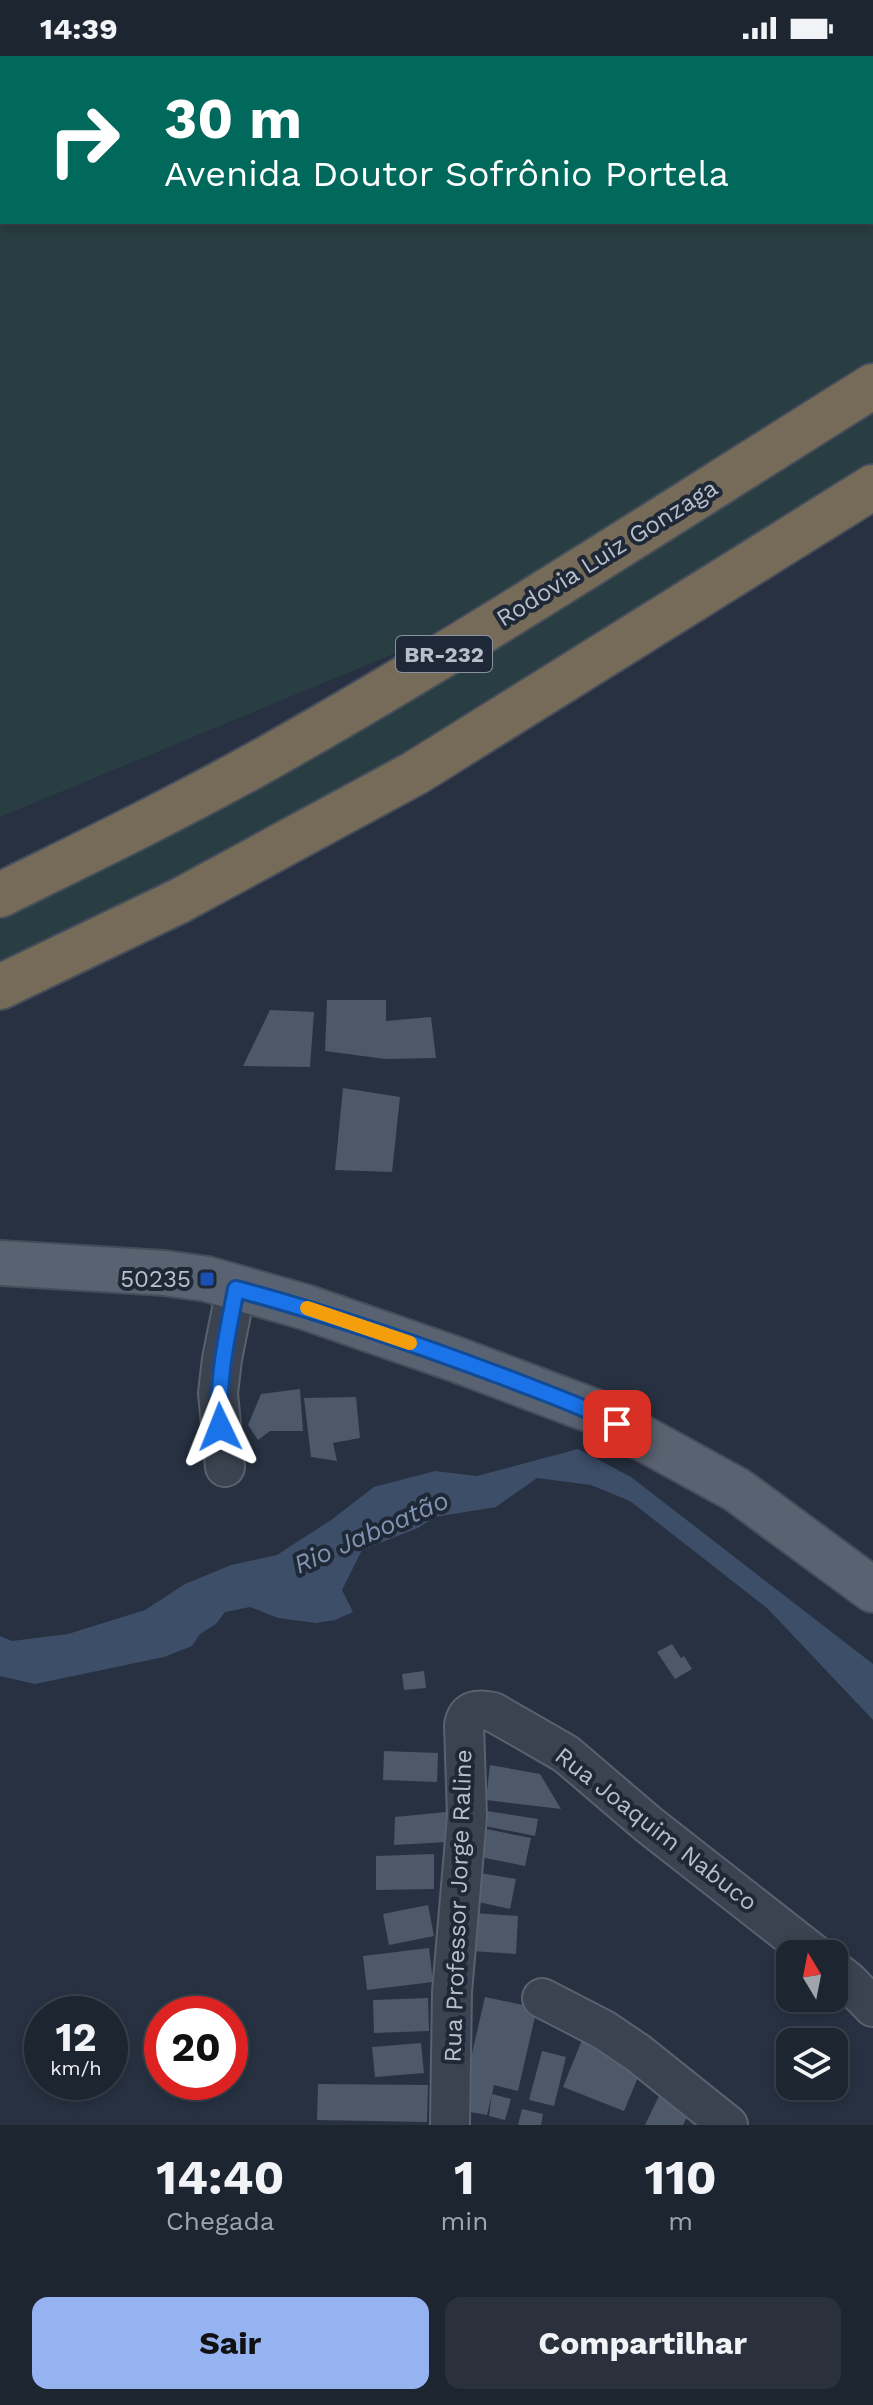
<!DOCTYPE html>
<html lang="pt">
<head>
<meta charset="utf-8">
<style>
	:root { --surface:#1d2531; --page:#2a313d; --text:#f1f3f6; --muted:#a0a5ab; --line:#3b424d; --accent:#95b2f1 }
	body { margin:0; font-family:"Work Sans",sans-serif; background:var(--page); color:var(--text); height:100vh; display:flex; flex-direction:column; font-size:30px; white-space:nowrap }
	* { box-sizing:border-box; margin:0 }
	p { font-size:26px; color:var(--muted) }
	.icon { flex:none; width:44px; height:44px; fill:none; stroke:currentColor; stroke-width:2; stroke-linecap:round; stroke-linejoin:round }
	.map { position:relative; height:2069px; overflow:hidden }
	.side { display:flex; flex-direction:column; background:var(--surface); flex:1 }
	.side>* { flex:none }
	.hud { position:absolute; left:0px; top:0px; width:874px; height:168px; box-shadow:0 4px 12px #0003,0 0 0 2px var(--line); background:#00695c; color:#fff; overflow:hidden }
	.needle { width:52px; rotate:350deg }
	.fabs { position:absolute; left:776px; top:1884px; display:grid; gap:16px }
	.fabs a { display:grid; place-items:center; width:72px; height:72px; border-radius:16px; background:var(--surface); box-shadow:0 4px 12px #0003,0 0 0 2px var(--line); font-size:40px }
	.speed { position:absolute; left:24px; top:1940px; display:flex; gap:16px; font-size:40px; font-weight:700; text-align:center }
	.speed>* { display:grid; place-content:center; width:104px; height:104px; border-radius:50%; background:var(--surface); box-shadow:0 4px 12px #0003,0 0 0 2px var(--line); line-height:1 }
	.speed small { font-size:20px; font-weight:400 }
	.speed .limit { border:12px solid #d22; background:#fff; color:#111 }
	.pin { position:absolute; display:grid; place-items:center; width:68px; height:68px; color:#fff; margin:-34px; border-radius:16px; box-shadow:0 4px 12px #0006 }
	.me { position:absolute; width:88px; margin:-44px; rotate:358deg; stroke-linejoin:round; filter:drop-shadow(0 0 6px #0008) }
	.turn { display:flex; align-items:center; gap:28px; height:168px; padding:0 32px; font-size:36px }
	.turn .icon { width:104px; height:104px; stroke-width:2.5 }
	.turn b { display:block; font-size:56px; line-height:68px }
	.eta { display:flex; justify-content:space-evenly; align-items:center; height:136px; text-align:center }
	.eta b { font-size:48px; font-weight:700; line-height:56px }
	.primary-button { display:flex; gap:16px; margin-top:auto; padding:16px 32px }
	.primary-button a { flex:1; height:92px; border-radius:16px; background:var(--accent); color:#111; font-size:32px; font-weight:700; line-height:92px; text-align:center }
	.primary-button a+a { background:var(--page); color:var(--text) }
	.status { display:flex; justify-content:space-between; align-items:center; height:56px; padding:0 40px; background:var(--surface); direction:ltr }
	.status svg { height:22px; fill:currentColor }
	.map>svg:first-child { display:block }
	.green { fill:#293e42; fill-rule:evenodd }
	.water { fill:#3d4e69 }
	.building { fill:#4d5869 }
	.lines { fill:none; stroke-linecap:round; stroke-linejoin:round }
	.minor-casing { stroke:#59616e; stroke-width:42 }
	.major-casing { stroke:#454c5a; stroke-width:48 }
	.highway-casing { stroke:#464e5b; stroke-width:48 }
	.minor { stroke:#3b4350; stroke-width:38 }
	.major { stroke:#596270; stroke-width:44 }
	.highway { stroke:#766b58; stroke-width:44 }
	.route-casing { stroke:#114b97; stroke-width:20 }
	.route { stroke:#1a73e8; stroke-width:14 }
	.slow { stroke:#f59e0b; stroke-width:14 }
	.transit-dot { fill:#1a4fb4; stroke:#1f2836; stroke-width:3 }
	.labels { text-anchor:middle; stroke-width:8; stroke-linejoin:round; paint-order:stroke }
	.shield { fill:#1f2836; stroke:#8a919e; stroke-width:2 }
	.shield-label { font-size:22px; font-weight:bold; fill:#b8becb }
	.street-label { font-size:24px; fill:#b8becb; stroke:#1f2836 }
	.poi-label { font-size:24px; fill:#b8becb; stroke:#1f2836; text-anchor:end }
	.water-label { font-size:26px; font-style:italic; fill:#8094b1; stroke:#1f2836 }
</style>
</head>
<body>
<div class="status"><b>14:39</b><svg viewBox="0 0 49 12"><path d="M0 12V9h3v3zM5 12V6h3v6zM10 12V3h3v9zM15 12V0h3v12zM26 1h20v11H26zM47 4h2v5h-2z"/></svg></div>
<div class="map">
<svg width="873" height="2069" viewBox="0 0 873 2069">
	<rect width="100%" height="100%" fill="#273141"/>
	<!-- green -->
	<g class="green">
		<path d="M 0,0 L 873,0 L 873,313 L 403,594 L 0,761 ZM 2,2 L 872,2 L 872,166 L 2,166 Z"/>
		<path d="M 873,323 L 873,437 L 0,941 L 0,839 Z"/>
	</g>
	<!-- water -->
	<path class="water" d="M 578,1393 L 631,1421 L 873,1608 L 873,1664 L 768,1553 L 630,1445 L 591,1429 L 537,1422 L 496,1451 L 435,1461 L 418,1472 L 362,1494 L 342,1534 L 353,1556 L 335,1564 L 316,1567 L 278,1562 L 250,1551 L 225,1556 L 216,1568 L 200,1578 L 192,1590 L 164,1601 L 35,1628 L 0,1620 L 0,1580 L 12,1585 L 68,1578 L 145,1554 L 185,1528 L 231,1509 L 277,1499 L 331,1464 L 374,1431 L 435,1415 L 477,1420 Z"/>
	<!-- building -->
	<g class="building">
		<path d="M 327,944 L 386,944 L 386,965 L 431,961 L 436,1002 L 385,1003 L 325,995 Z"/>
		<path d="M 270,954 L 314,956 L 310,1011 L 243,1010 Z"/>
		<path d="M 343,1032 L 400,1041 L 392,1116 L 335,1114 Z"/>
		<path d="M 300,1333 L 303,1375 L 270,1375 L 258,1384 L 248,1369 L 261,1338 Z"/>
		<path d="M 356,1341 L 360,1382 L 333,1387 L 337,1405 L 311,1401 L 304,1342 Z"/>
		<path d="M 672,1588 L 681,1602 L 684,1600 L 692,1613 L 675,1623 L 657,1596 Z"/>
		<path d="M 424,1615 L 426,1632 L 404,1634 L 402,1618 Z"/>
		<path d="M 384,1695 L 438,1697 L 437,1726 L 383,1724 Z"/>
		<path d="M 490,1709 L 540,1718 L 561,1753 L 486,1744 Z"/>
		<path d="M 487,1755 L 538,1763 L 535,1780 L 485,1770 Z"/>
		<path d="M 446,1756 L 447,1786 L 394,1789 L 395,1761 Z"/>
		<path d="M 486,1773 L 531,1782 L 525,1810 L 480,1801 Z"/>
		<path d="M 434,1798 L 434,1833 L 376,1834 L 376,1800 Z"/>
		<path d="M 480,1817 L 516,1823 L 510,1853 L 478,1846 Z"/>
		<path d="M 428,1849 L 434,1880 L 389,1889 L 383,1858 Z"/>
		<path d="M 474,1857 L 518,1860 L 516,1898 L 471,1895 Z"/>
		<path d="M 429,1892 L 433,1926 L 367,1934 L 363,1900 Z"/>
		<path d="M 485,1941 L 537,1952 L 518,2035 L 494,2029 L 492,2038 L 511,2043 L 505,2064 L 489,2060 L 492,2038 L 487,2059 L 459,2054 Z"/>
		<path d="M 428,1942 L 429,1975 L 374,1977 L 373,1944 Z"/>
		<path d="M 582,1984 L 643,2009 L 624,2055 L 563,2031 Z"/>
		<path d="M 421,1987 L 424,2017 L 375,2021 L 372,1991 Z"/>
		<path d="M 542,1995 L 566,2001 L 554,2050 L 529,2044 Z"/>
		<path d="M 318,2028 L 428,2029 L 427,2066 L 317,2064 Z"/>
		<path d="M 660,2038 L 691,2052 L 683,2069 L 645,2069 Z"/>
		<path d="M 522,2053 L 543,2058 L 541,2069 L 518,2069 Z"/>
	</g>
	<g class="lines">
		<defs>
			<g id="minor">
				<path d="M 225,1411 L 218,1337 L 222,1303 L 236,1233"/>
				<path d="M 834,1914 L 849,1926 L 873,1951"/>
				<path d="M 542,1942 L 604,1974 L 638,1997 L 728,2069"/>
				<path d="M 450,2069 L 452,1936 L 467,1760 L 464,1669 C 467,1653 478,1653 493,1656 L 566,1698 L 648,1768 L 814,1898"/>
			</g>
			<path id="major" d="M 0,1207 L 164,1217 L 207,1223 L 305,1251 L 455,1303 L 593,1355 L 737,1434 L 873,1534"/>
			<g id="highway">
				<path d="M 0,839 C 89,795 178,752 264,704 C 472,587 671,456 873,330"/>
				<path d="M 0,931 L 179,845 L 415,717 L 873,431"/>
			</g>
		</defs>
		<!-- minor casing -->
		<use href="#minor" class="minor-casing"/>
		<!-- major casing -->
		<use href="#major" class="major-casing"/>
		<!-- highway casing -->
		<use href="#highway" class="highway-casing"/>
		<!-- minor -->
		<use href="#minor" class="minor"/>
		<!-- major -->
		<use href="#major" class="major"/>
		<!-- highway -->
		<use href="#highway" class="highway"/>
	</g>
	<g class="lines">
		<defs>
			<path id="route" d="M 220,1371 C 217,1322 227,1280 236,1233 C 327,1257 416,1288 504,1321 C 542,1336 581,1349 617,1368"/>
		</defs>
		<!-- route casing -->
		<use href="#route" class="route-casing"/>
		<!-- route -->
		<use href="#route" class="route"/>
		<!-- slow -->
		<path class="slow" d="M 307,1252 L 410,1287"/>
	</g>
	<!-- markers -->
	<rect class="transit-dot" x="199" y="1215" width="16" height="16" rx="4"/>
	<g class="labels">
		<!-- shield labels -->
		<rect class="shield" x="396" y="580" width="96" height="36" rx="6"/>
		<g class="shield-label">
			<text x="444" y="606">BR-232</text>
		</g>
		<!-- street labels -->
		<g class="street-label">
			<text transform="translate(607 497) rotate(-32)" y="8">Rodovia Luiz Gonzaga</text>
			<text transform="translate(656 1773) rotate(38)" y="8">Rua Joaquim Nabuco</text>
			<text transform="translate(458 1850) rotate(-88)" y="8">Rua Professor Jorge Raline</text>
		</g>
		<!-- poi labels -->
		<g class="poi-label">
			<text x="191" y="1231">50235</text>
		</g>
		<!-- water labels -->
		<g class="water-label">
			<text transform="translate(371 1476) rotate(-24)" y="9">Rio Jaboatão</text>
		</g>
	</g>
</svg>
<div class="fabs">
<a><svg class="needle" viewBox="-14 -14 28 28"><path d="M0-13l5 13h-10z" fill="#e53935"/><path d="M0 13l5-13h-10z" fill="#a0a5ab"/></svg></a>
<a><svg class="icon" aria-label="layers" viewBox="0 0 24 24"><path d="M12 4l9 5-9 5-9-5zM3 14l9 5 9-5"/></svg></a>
</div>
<div class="speed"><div>12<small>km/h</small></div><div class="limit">20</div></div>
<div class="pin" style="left:617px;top:1368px;background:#d93025"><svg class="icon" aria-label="arrive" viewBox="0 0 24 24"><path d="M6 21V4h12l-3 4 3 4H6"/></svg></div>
<svg class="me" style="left:220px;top:1371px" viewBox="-20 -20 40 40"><path d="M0-17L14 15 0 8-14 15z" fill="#1a73e8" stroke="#fff" stroke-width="4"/></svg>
<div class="hud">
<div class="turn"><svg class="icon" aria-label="right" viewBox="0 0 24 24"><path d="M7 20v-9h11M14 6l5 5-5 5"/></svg><div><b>30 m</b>Avenida Doutor Sofrônio Portela</div></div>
</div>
</div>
<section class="side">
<div class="eta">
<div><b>14:40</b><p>Chegada</p></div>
<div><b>1</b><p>min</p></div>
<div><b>110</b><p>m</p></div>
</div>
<div class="primary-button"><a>Sair</a><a>Compartilhar</a></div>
</section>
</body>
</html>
